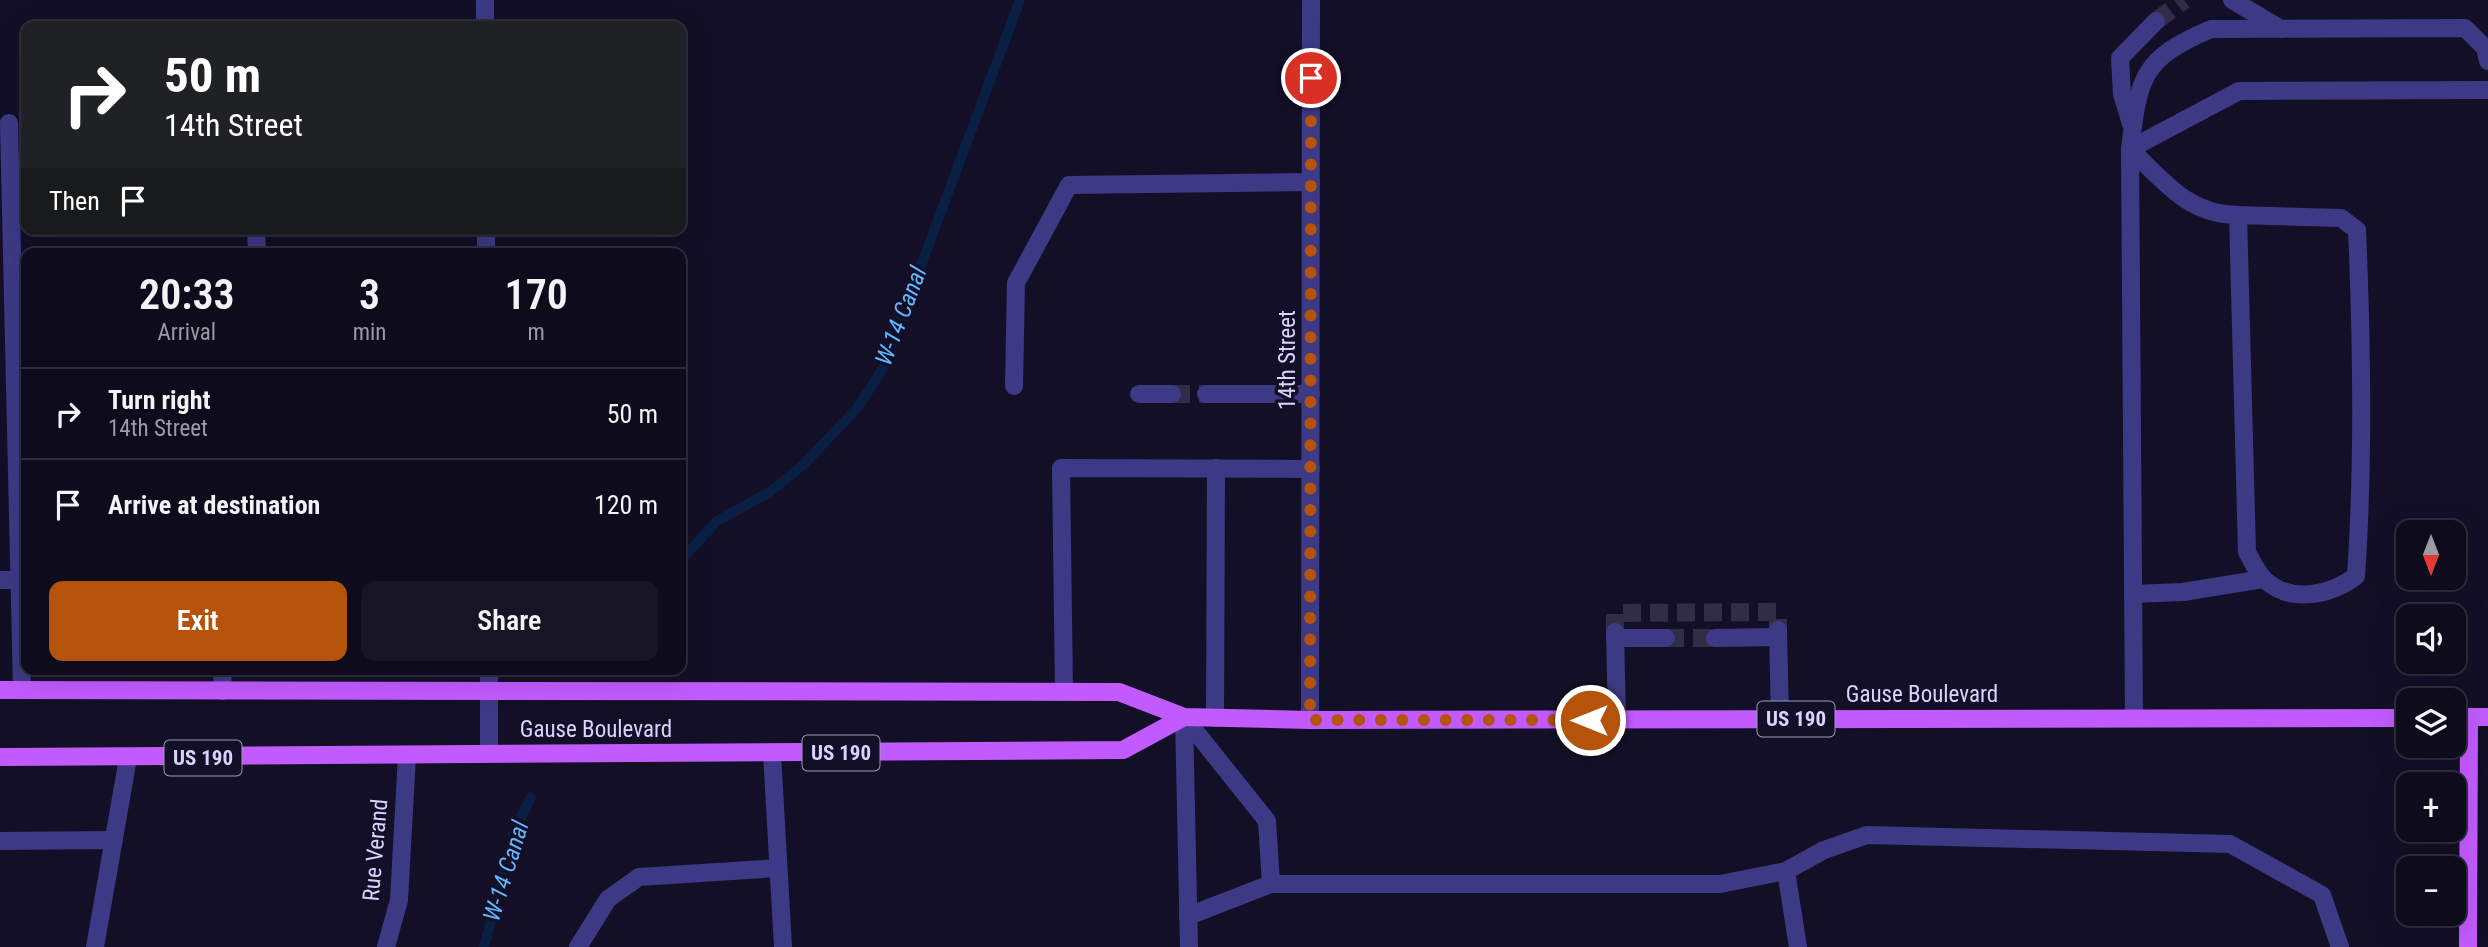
<!DOCTYPE html>
<html lang="en">
<head>
<meta charset="utf-8">
<style>
	:root { --surface:#0e0b1c; --page:#171425; --text:#f1f3f6; --muted:#9b9ba3; --line:#2e2b3b; --accent:#b45309 }
	body { margin:0; font-family:"Roboto Condensed",sans-serif; background:var(--page); color:var(--text); height:100vh; display:flex; flex-direction:column; font-size:26px; white-space:nowrap }
	* { box-sizing:border-box; margin:0 }
	p { font-size:23px; color:var(--muted) }
	.icon { flex:none; width:38px; height:38px; fill:none; stroke:currentColor; stroke-width:2; stroke-linecap:round; stroke-linejoin:round }
	.map { position:relative; flex:1; overflow:hidden }
	.sheet { position:absolute; left:21px; top:248px; width:665px; height:427px; display:flex; flex-direction:column; background:var(--surface); border-radius:14px; box-shadow:0 7px 28px #0002,0 0 0 2px var(--line) }
	.sheet>* { flex:none }
	.guide { position:absolute; left:21px; top:21px; width:665px; height:214px; border-radius:14px; box-shadow:0 7px 28px #0002,0 0 0 2px var(--line); background:#202124; color:#fff; overflow:hidden }
	.needle { width:46px; rotate:180deg }
	.tools { position:absolute; left:2396px; top:520px; display:grid; gap:14px }
	.tools a { display:grid; place-items:center; width:70px; height:70px; border-radius:14px; background:var(--surface); box-shadow:0 7px 28px #0002,0 0 0 2px var(--line); font-size:35px }
	.pin { position:absolute; display:grid; place-items:center; width:60px; height:60px; color:#fff; margin:-30px; border:4px solid #fff; border-radius:50%; box-shadow:0 2px 7px #0007 }
	.me { position:absolute; width:77px; margin:-38px; rotate:270deg; stroke-linejoin:round; filter:drop-shadow(0 0 5px #0008) }
	.turn { display:flex; align-items:center; gap:24px; height:147px; padding:0 28px; font-size:32px }
	.turn .icon { width:91px; height:91px; stroke-width:2.5 }
	.turn b { display:block; font-size:49px; line-height:60px }
	.then { display:flex; align-items:center; height:66px; padding:0 28px; background:#0003; gap:14px; font-size:26px }
	.eta { display:flex; justify-content:space-evenly; align-items:center; height:119px; text-align:center }
	.eta b { font-size:42px; font-weight:600; line-height:49px }
	.action { display:flex; gap:14px; margin-top:auto; padding:14px 28px }
	.action a { flex:1; height:80px; border-radius:14px; background:var(--accent); color:#fff; font-size:28px; font-weight:600; line-height:80px; text-align:center }
	.action a+a { background:var(--page); color:var(--text) }
	ul { padding:0; list-style:none }
	li { display:flex; align-items:center; gap:21px; height:91px; padding:0 28px; border-top:2px solid var(--line) }
	li div { flex:1 }
	li b { display:block; font-size:26px }
	li em { font-style:normal }
	.map>svg:first-child { display:block }
	.lines { fill:none; stroke-linecap:round; stroke-linejoin:round }
	.stream { stroke:#0a1f44; stroke-width:10 }
	.minor-tunnel { stroke:#312d47; stroke-width:18; stroke-dasharray:18 9; stroke-linecap:butt }
	.minor { stroke:#3d3a85; stroke-width:18 }
	.major { stroke:#c25bff; stroke-width:18 }
	.route { stroke:#b45309; stroke-width:12; stroke-dasharray:0 21.6 }
	.labels { text-anchor:middle; stroke-width:7; stroke-linejoin:round; paint-order:stroke }
	.shield { fill:#130f26; stroke:#9e99be; stroke-width:2 }
	.shield-label { font-size:21px; font-weight:bold; fill:#d9d4ff }
	.street-label { font-size:23px; fill:#d9d4ff; stroke:#130f26 }
	.water-label { font-size:24px; font-style:italic; fill:#62b6ff; stroke:#130f26 }
</style>
</head>
<body>
<div class="map">
<svg width="2488" height="947" viewBox="0 0 2488 947">
	<rect width="100%" height="100%" fill="#130f26"/>
	<g class="lines">
		<!-- stream -->
		<g class="stream">
			<path d="M 681,560 L 717,521 L 770,492 L 803,465 L 858,407 L 882,370 L 1020,0"/>
			<path d="M 484,947 L 515,829 L 531,797"/>
		</g>
		<!-- minor-tunnel -->
		<g class="minor-tunnel">
			<path d="M 2156,21 L 2184,0"/>
			<path d="M 1172,394 L 1206,394"/>
			<path d="M 1615,632 L 1615,613 L 1778,612 L 1778,630"/>
			<path d="M 1666,638 L 1715,638"/>
		</g>
		<!-- minor -->
		<g class="minor">
			<path d="M 485,0 L 485,26"/>
			<path d="M 2232,0 L 2281,29"/>
			<path d="M 9,123 L 22,690"/>
			<path d="M 2131,124 L 2122,94 L 2120,58 L 2156,21"/>
			<path d="M 2238,215 L 2247,552 C 2252,561 2257,573 2265,580 C 2291,604 2331,595 2356,576 C 2364,461 2362,345 2357,230 L 2341,218 L 2238,215 C 2188,215 2164,181 2130,149 C 2139,77 2141,59 2211,29 L 2465,28 L 2485,48 L 2488,61"/>
			<path d="M 256,229 L 257,254"/>
			<path d="M 486,229 L 486,254"/>
			<path d="M 1014,386 L 1016,283 L 1069,185 L 1311,182"/>
			<path d="M 1139,394 L 1172,394"/>
			<path d="M 1206,394 L 1311,394"/>
			<path d="M 0,580 L 19,580"/>
			<path d="M 2133,594 L 2183,592 L 2263,579"/>
			<path d="M 1778,630 L 1780,719"/>
			<path d="M 1615,632 L 1617,720"/>
			<path d="M 1615,638 L 1666,638"/>
			<path d="M 1715,638 L 1778,637"/>
			<path d="M 222,670 L 223,691"/>
			<path d="M 489,670 L 489,754"/>
			<path d="M 1064,692 L 1061,468 L 1311,469"/>
			<path d="M 1184,717 L 1189,947"/>
			<path d="M 1184,717 L 1267,821 L 1271,884"/>
			<path d="M 1215,718 L 1216,468"/>
			<path d="M 2134,718 L 2130,149 L 2239,91 L 2488,90"/>
			<path d="M 1310,720 L 1311,0"/>
			<path d="M 772,753 L 783,947"/>
			<path d="M 0,841 L 114,840"/>
			<path d="M 1786,871 L 1798,947"/>
			<path d="M 1188,916 L 1271,884 L 1720,884 L 1786,871 L 1824,850 L 1867,835 L 2230,844 L 2322,895 L 2340,947"/>
			<path d="M 95,947 L 128,758"/>
			<path d="M 386,947 L 399,900 L 407,756"/>
			<path d="M 578,947 L 608,899 L 639,877 L 778,868"/>
		</g>
		<!-- major -->
		<g class="major">
			<path d="M 0,690 L 1119,692 L 1184,717 L 1310,720 L 2408,718"/>
			<path d="M 2454,717 L 2488,717"/>
			<path d="M 0,757 L 1123,750 L 1184,717"/>
			<path d="M 2468,947 L 2469,717"/>
		</g>
	</g>
	<g class="lines">
		<!-- route -->
		<path class="route" d="M 1311,78 L 1310,720 L 1590,720"/>
	</g>
	<g class="labels">
		<!-- shield labels -->
		<g class="shield">
			<rect x="1757.5" y="701.5" width="77" height="35" rx="5"/>
			<rect x="802.5" y="735.5" width="77" height="35" rx="5"/>
			<rect x="164.5" y="740.5" width="77" height="35" rx="5"/>
		</g>
		<g class="shield-label">
			<text x="1796" y="726">US 190</text>
			<text x="841" y="760">US 190</text>
			<text x="203" y="765">US 190</text>
		</g>
		<!-- street labels -->
		<g class="street-label">
			<text transform="translate(1287 360) rotate(-90)" y="8">14th Street</text>
			<text x="1922" y="702">Gause Boulevard</text>
			<text x="596" y="737">Gause Boulevard</text>
			<text transform="translate(375 850) rotate(-85)" y="8">Rue Verand</text>
		</g>
		<!-- water labels -->
		<g class="water-label">
			<text transform="translate(901 316) rotate(-69)" y="8">W-14 Canal</text>
			<text transform="translate(506 871) rotate(-73)" y="8">W-14 Canal</text>
		</g>
	</g>
</svg>
<div class="tools">
<a><svg class="needle" viewBox="-14 -14 28 28"><path d="M0-13l5 13h-10z" fill="#e53935"/><path d="M0 13l5-13h-10z" fill="#9b9ba3"/></svg></a>
<a><svg class="icon" aria-label="sound" viewBox="0 0 24 24"><path d="M4 9h4l5-4v14l-5-4H4zM17 9q2 3 0 6"/></svg></a>
<a><svg class="icon" aria-label="layers" viewBox="0 0 24 24"><path d="M12 4l9 5-9 5-9-5zM3 14l9 5 9-5"/></svg></a>
<a>+</a>
<a>−</a>
</div>
<div class="pin" style="left:1311px;top:78px;background:#d93025"><svg class="icon" aria-label="arrive" viewBox="0 0 24 24"><path d="M6 21V4h12l-3 4 3 4H6"/></svg></div>
<svg class="me" style="left:1590px;top:720px" viewBox="-20 -20 40 40"><circle r="17" fill="#b45309" stroke="#fff" stroke-width="3"/><path d="M0-11L8 9 0 5-8 9z" fill="#fff"/></svg>
<div class="guide">
<div class="turn"><svg class="icon" aria-label="right" viewBox="0 0 24 24"><path d="M7 20v-9h11M14 6l5 5-5 5"/></svg><div><b>50 m</b>14th Street</div></div>
<div class="then">Then<svg class="icon" aria-label="arrive" viewBox="0 0 24 24"><path d="M6 21V4h12l-3 4 3 4H6"/></svg></div>
</div>
<section class="sheet">
<div class="eta">
<div><b>20:33</b><p>Arrival</p></div>
<div><b>3</b><p>min</p></div>
<div><b>170</b><p>m</p></div>
</div>
<ul>
<li><svg class="icon" aria-label="right" viewBox="0 0 24 24"><path d="M7 20v-9h11M14 6l5 5-5 5"/></svg><div><b>Turn right</b><p>14th Street</p></div><em>50 m</em></li>
<li><svg class="icon" aria-label="arrive" viewBox="0 0 24 24"><path d="M6 21V4h12l-3 4 3 4H6"/></svg><div><b>Arrive at destination</b></div><em>120 m</em></li>
</ul>
<div class="action"><a>Exit</a><a>Share</a></div>
</section>
</div>
</body>
</html>
